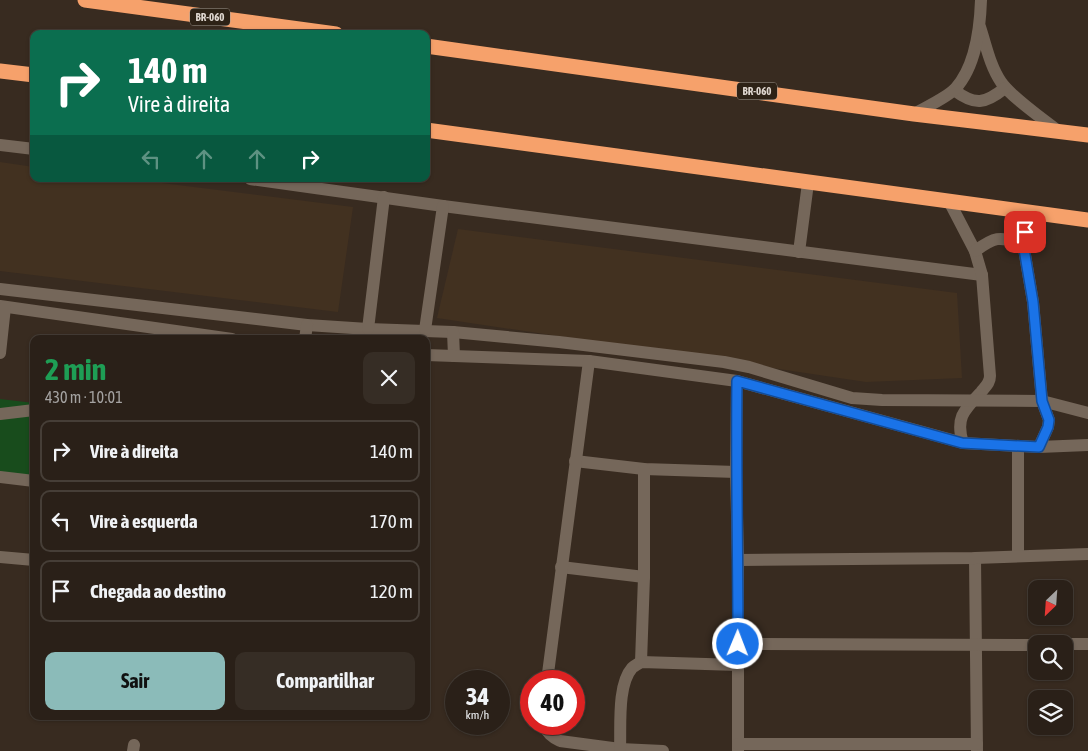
<!DOCTYPE html>
<html lang="pt">
<head>
<meta charset="utf-8">
<style>
	:root { --surface:#2a2018; --page:#362d25; --text:#f1f3f6; --muted:#a5a3a2; --line:#463e37; --accent:#8bbbb9 }
	body { margin:0; font-family:"Asap Condensed",sans-serif; background:var(--page); color:var(--text); height:100vh; display:flex; flex-direction:column; font-size:19px; white-space:nowrap }
	* { box-sizing:border-box; margin:0 }
	p { font-size:16px; color:var(--muted) }
	.icon { flex:none; width:28px; height:28px; fill:none; stroke:currentColor; stroke-width:2; stroke-linecap:round; stroke-linejoin:round }
	.map { position:relative; flex:1; overflow:hidden }
	.drawer { position:absolute; left:30px; top:335px; width:400px; height:385px; display:flex; flex-direction:column; background:var(--surface); border-radius:10px; box-shadow:0 1px 4px #0004,0 0 0 1px var(--line) }
	.drawer>* { flex:none }
	.banner { position:absolute; left:30px; top:30px; width:400px; height:152px; border-radius:10px; box-shadow:0 1px 4px #0004,0 0 0 1px var(--line); background:#0b6e4f; color:#fff; overflow:hidden }
	.needle { width:32px; rotate:205deg }
	.fabs { position:absolute; left:1028px; top:580px; display:grid; gap:10px }
	.fabs a { display:grid; place-items:center; width:45px; height:45px; border-radius:10px; background:var(--surface); box-shadow:0 1px 4px #0004,0 0 0 1px var(--line); font-size:25px }
	.speed { position:absolute; left:445px; top:670px; display:flex; gap:10px; font-size:25px; font-weight:700; text-align:center }
	.speed>* { display:grid; place-content:center; width:65px; height:65px; border-radius:50%; background:var(--surface); box-shadow:0 1px 4px #0004,0 0 0 1px var(--line); line-height:1 }
	.speed small { font-size:12px; font-weight:400 }
	.speed .limit { border:8px solid #d22; background:#fff; color:#111 }
	.pin { position:absolute; display:grid; place-items:center; width:42px; height:42px; color:#fff; margin:-21px; border-radius:10px; box-shadow:0 2px 8px #0006 }
	.me { position:absolute; width:55px; margin:-28px; rotate:1deg; stroke-linejoin:round; filter:drop-shadow(0 0 4px #0008) }
	.turn { display:flex; align-items:center; gap:18px; height:105px; padding:0 15px; font-size:22px }
	.turn .icon { width:65px; height:65px; stroke-width:2.5 }
	.turn b { display:block; font-size:35px; line-height:42px }
	.lanes { display:flex; align-items:center; height:48px; padding:0 15px; background:#0003; justify-content:center; gap:25px; direction:ltr }
	.lanes .off { opacity:.35 }
	.round { display:grid; place-items:center; flex:none; width:52px; height:52px; border-radius:10px; background:var(--page) }
	.overview { display:flex; align-items:center; justify-content:space-between; height:85px; padding:0 15px }
	h1 { font-size:30px; font-weight:700; line-height:38px; color:#1e9e55 }
	.primary-button { display:flex; gap:10px; margin-top:auto; padding:10px 15px }
	.primary-button a { flex:1; height:58px; border-radius:10px; background:var(--accent); color:#111; font-size:20px; font-weight:700; line-height:58px; text-align:center }
	.primary-button a+a { background:var(--page); color:var(--text) }
	ul { padding:0; list-style:none }
	li { display:flex; align-items:center; gap:15px; height:62px; margin:0 10px 8px; padding:0 5px; border:2px solid var(--line); border-radius:10px }
	li div { flex:1 }
	li b { display:block; font-size:19px }
	li em { font-style:normal }
	.map>svg:first-child { display:block }
	.built { fill:#423120 }
	.green { fill:#184c1c }
	.lines { fill:none; stroke-linecap:round; stroke-linejoin:round }
	.minor { stroke:#75675a; stroke-width:12 }
	.highway { stroke:#f6a16b; stroke-width:15 }
	.route-casing { stroke:#114b97; stroke-width:12 }
	.route { stroke:#1a73e8; stroke-width:9 }
	.labels { text-anchor:middle; stroke-width:5; stroke-linejoin:round; paint-order:stroke }
	.shield { fill:#2d2216; stroke:#a9a098; stroke-width:1 }
	.shield-label { font-size:11px; font-weight:bold; fill:#ded6cf }
</style>
</head>
<body>
<div class="map">
<svg width="1088" height="751" viewBox="0 0 1088 751">
	<rect width="100%" height="100%" fill="#382b20"/>
	<!-- built -->
	<g class="built">
		<path d="M 0,162 L 34,167 L 34,179 L 130,179 L 353,207 L 338,312 L 0,271 Z"/>
		<path d="M 458,229 L 957,293 L 962,378 L 866,382 L 437,318 Z"/>
	</g>
	<!-- green -->
	<path class="green" d="M 0,399 L 34,403 L 34,481 L 0,478 Z"/>
	<g class="lines">
		<!-- minor -->
		<g class="minor">
			<path d="M 980,27 C 986,45 990,66 1001,82 C 1011,97 1043,119 1058,131"/>
			<path d="M 954,90 C 975,106 985,104 1005,88"/>
			<path d="M 914,114 C 926,107 946,98 955,89 C 976,66 980,29 981,0"/>
			<path d="M 0,145 L 34,149"/>
			<path d="M 250,179 L 443,206 L 982,275"/>
			<path d="M 950,203 L 975,251 L 982,275 L 990,376 C 990,383 986,386 981,392 C 964,410 955,418 963,443"/>
			<path d="M 1032,213 L 1023,243 L 1033,302 L 1042,401 L 1049,420 L 1048,427 L 1039,447"/>
			<path d="M 975,251 C 996,236 998,237 1023,243"/>
			<path d="M 799,252 L 808,183"/>
			<path d="M 0,289 L 307,325 L 368,329 L 453,332 L 559,342 L 724,362 L 749,367 L 852,398 L 882,400 L 1042,401 L 1088,413"/>
			<path d="M 0,306 L 232,339"/>
			<path d="M 368,329 L 384,197"/>
			<path d="M 425,330 L 443,206"/>
			<path d="M 453,332 L 454,356"/>
			<path d="M 305,339 L 307,325"/>
			<path d="M 0,353 L 5,307"/>
			<path d="M 426,355 L 589,361 L 737,381 L 963,443 L 1039,447 L 1088,445"/>
			<path d="M 737,381 L 736,472 L 738,560 L 738,751"/>
			<path d="M 0,414 L 34,410"/>
			<path d="M 1018,446 L 1018,556"/>
			<path d="M 575,461 L 644,469 L 736,472"/>
			<path d="M 0,477 L 34,481"/>
			<path d="M 0,557 L 34,560"/>
			<path d="M 975,558 L 977,751"/>
			<path d="M 738,560 L 975,558 L 1088,554"/>
			<path d="M 561,567 L 644,577"/>
			<path d="M 737,644 L 1036,645"/>
			<path d="M 1064,644 L 1088,644"/>
			<path d="M 641,662 L 644,577 L 644,469"/>
			<path d="M 547,681 L 589,361"/>
			<path d="M 543,724 C 547,733 552,737 560,741 L 620,749 L 663,751"/>
			<path d="M 738,744 L 977,744"/>
			<path d="M 620,749 C 621,727 617,685 632,668 C 634,666 638,664 641,662 L 738,665"/>
			<path d="M 133,751 L 134,745"/>
		</g>
		<!-- highway -->
		<g class="highway">
			<path d="M 85,0 L 336,34"/>
			<path d="M 426,46 L 914,114 L 1088,135"/>
			<path d="M 0,71 L 34,75"/>
			<path d="M 426,130 L 1088,220"/>
		</g>
	</g>
	<g class="lines">
		<defs>
			<path id="route" d="M 738,644 C 738,557 736,469 737,381 L 962,443 L 1039,447 L 1048,427 L 1049,420 L 1042,401 L 1033,302 L 1023,243 L 1025,232"/>
		</defs>
		<!-- route casing -->
		<use href="#route" class="route-casing"/>
		<!-- route -->
		<use href="#route" class="route"/>
	</g>
	<g class="labels">
		<!-- shield labels -->
		<g class="shield">
			<rect x="190" y="8.5" width="40" height="17" rx="4"/>
			<rect x="737" y="82.5" width="40" height="17" rx="4"/>
		</g>
		<g class="shield-label">
			<text x="210" y="21">BR-060</text>
			<text x="757" y="95">BR-060</text>
		</g>
	</g>
</svg>
<div class="fabs">
<a><svg class="needle" viewBox="-14 -14 28 28"><path d="M0-13l5 13h-10z" fill="#e53935"/><path d="M0 13l5-13h-10z" fill="#a5a3a2"/></svg></a>
<a><svg class="icon" aria-label="search" viewBox="0 0 24 24"><circle cx="10" cy="10" r="6"/><path d="M15 15l6 6"/></svg></a>
<a><svg class="icon" aria-label="layers" viewBox="0 0 24 24"><path d="M12 4l9 5-9 5-9-5zM3 14l9 5 9-5"/></svg></a>
</div>
<div class="speed"><div>34<small>km/h</small></div><div class="limit">40</div></div>
<div class="pin" style="left:1025px;top:232px;background:#d93025"><svg class="icon" aria-label="arrive" viewBox="0 0 24 24"><path d="M6 21V4h12l-3 4 3 4H6"/></svg></div>
<svg class="me" style="left:738px;top:644px" viewBox="-20 -20 40 40"><circle r="17" fill="#1a73e8" stroke="#fff" stroke-width="3"/><path d="M0-11L8 9 0 5-8 9z" fill="#fff"/></svg>
<div class="banner">
<div class="turn"><svg class="icon" aria-label="right" viewBox="0 0 24 24"><path d="M7 20v-9h11M14 6l5 5-5 5"/></svg><div><b>140 m</b>Vire à direita</div></div>
<div class="lanes"><svg class="icon off" aria-label="left" viewBox="0 0 24 24"><path d="M17 20v-9H6M10 6l-5 5 5 5"/></svg><svg class="icon off" aria-label="ahead" viewBox="0 0 24 24"><path d="M12 20V5M6 11l6-6 6 6"/></svg><svg class="icon off" aria-label="ahead" viewBox="0 0 24 24"><path d="M12 20V5M6 11l6-6 6 6"/></svg><svg class="icon" aria-label="right" viewBox="0 0 24 24"><path d="M7 20v-9h11M14 6l5 5-5 5"/></svg></div>
</div>
<section class="drawer">
<div class="overview"><div><h1>2 min</h1><p>430 m · 10:01</p></div><a class="round"><svg class="icon" aria-label="close" viewBox="0 0 24 24"><path d="M6 6l12 12M18 6L6 18"/></svg></a></div>
<ul>
<li><svg class="icon" aria-label="right" viewBox="0 0 24 24"><path d="M7 20v-9h11M14 6l5 5-5 5"/></svg><div><b>Vire à direita</b></div><em>140 m</em></li>
<li><svg class="icon" aria-label="left" viewBox="0 0 24 24"><path d="M17 20v-9H6M10 6l-5 5 5 5"/></svg><div><b>Vire à esquerda</b></div><em>170 m</em></li>
<li><svg class="icon" aria-label="arrive" viewBox="0 0 24 24"><path d="M6 21V4h12l-3 4 3 4H6"/></svg><div><b>Chegada ao destino</b></div><em>120 m</em></li>
</ul>
<div class="primary-button"><a>Sair</a><a>Compartilhar</a></div>
</section>
</div>
</body>
</html>
